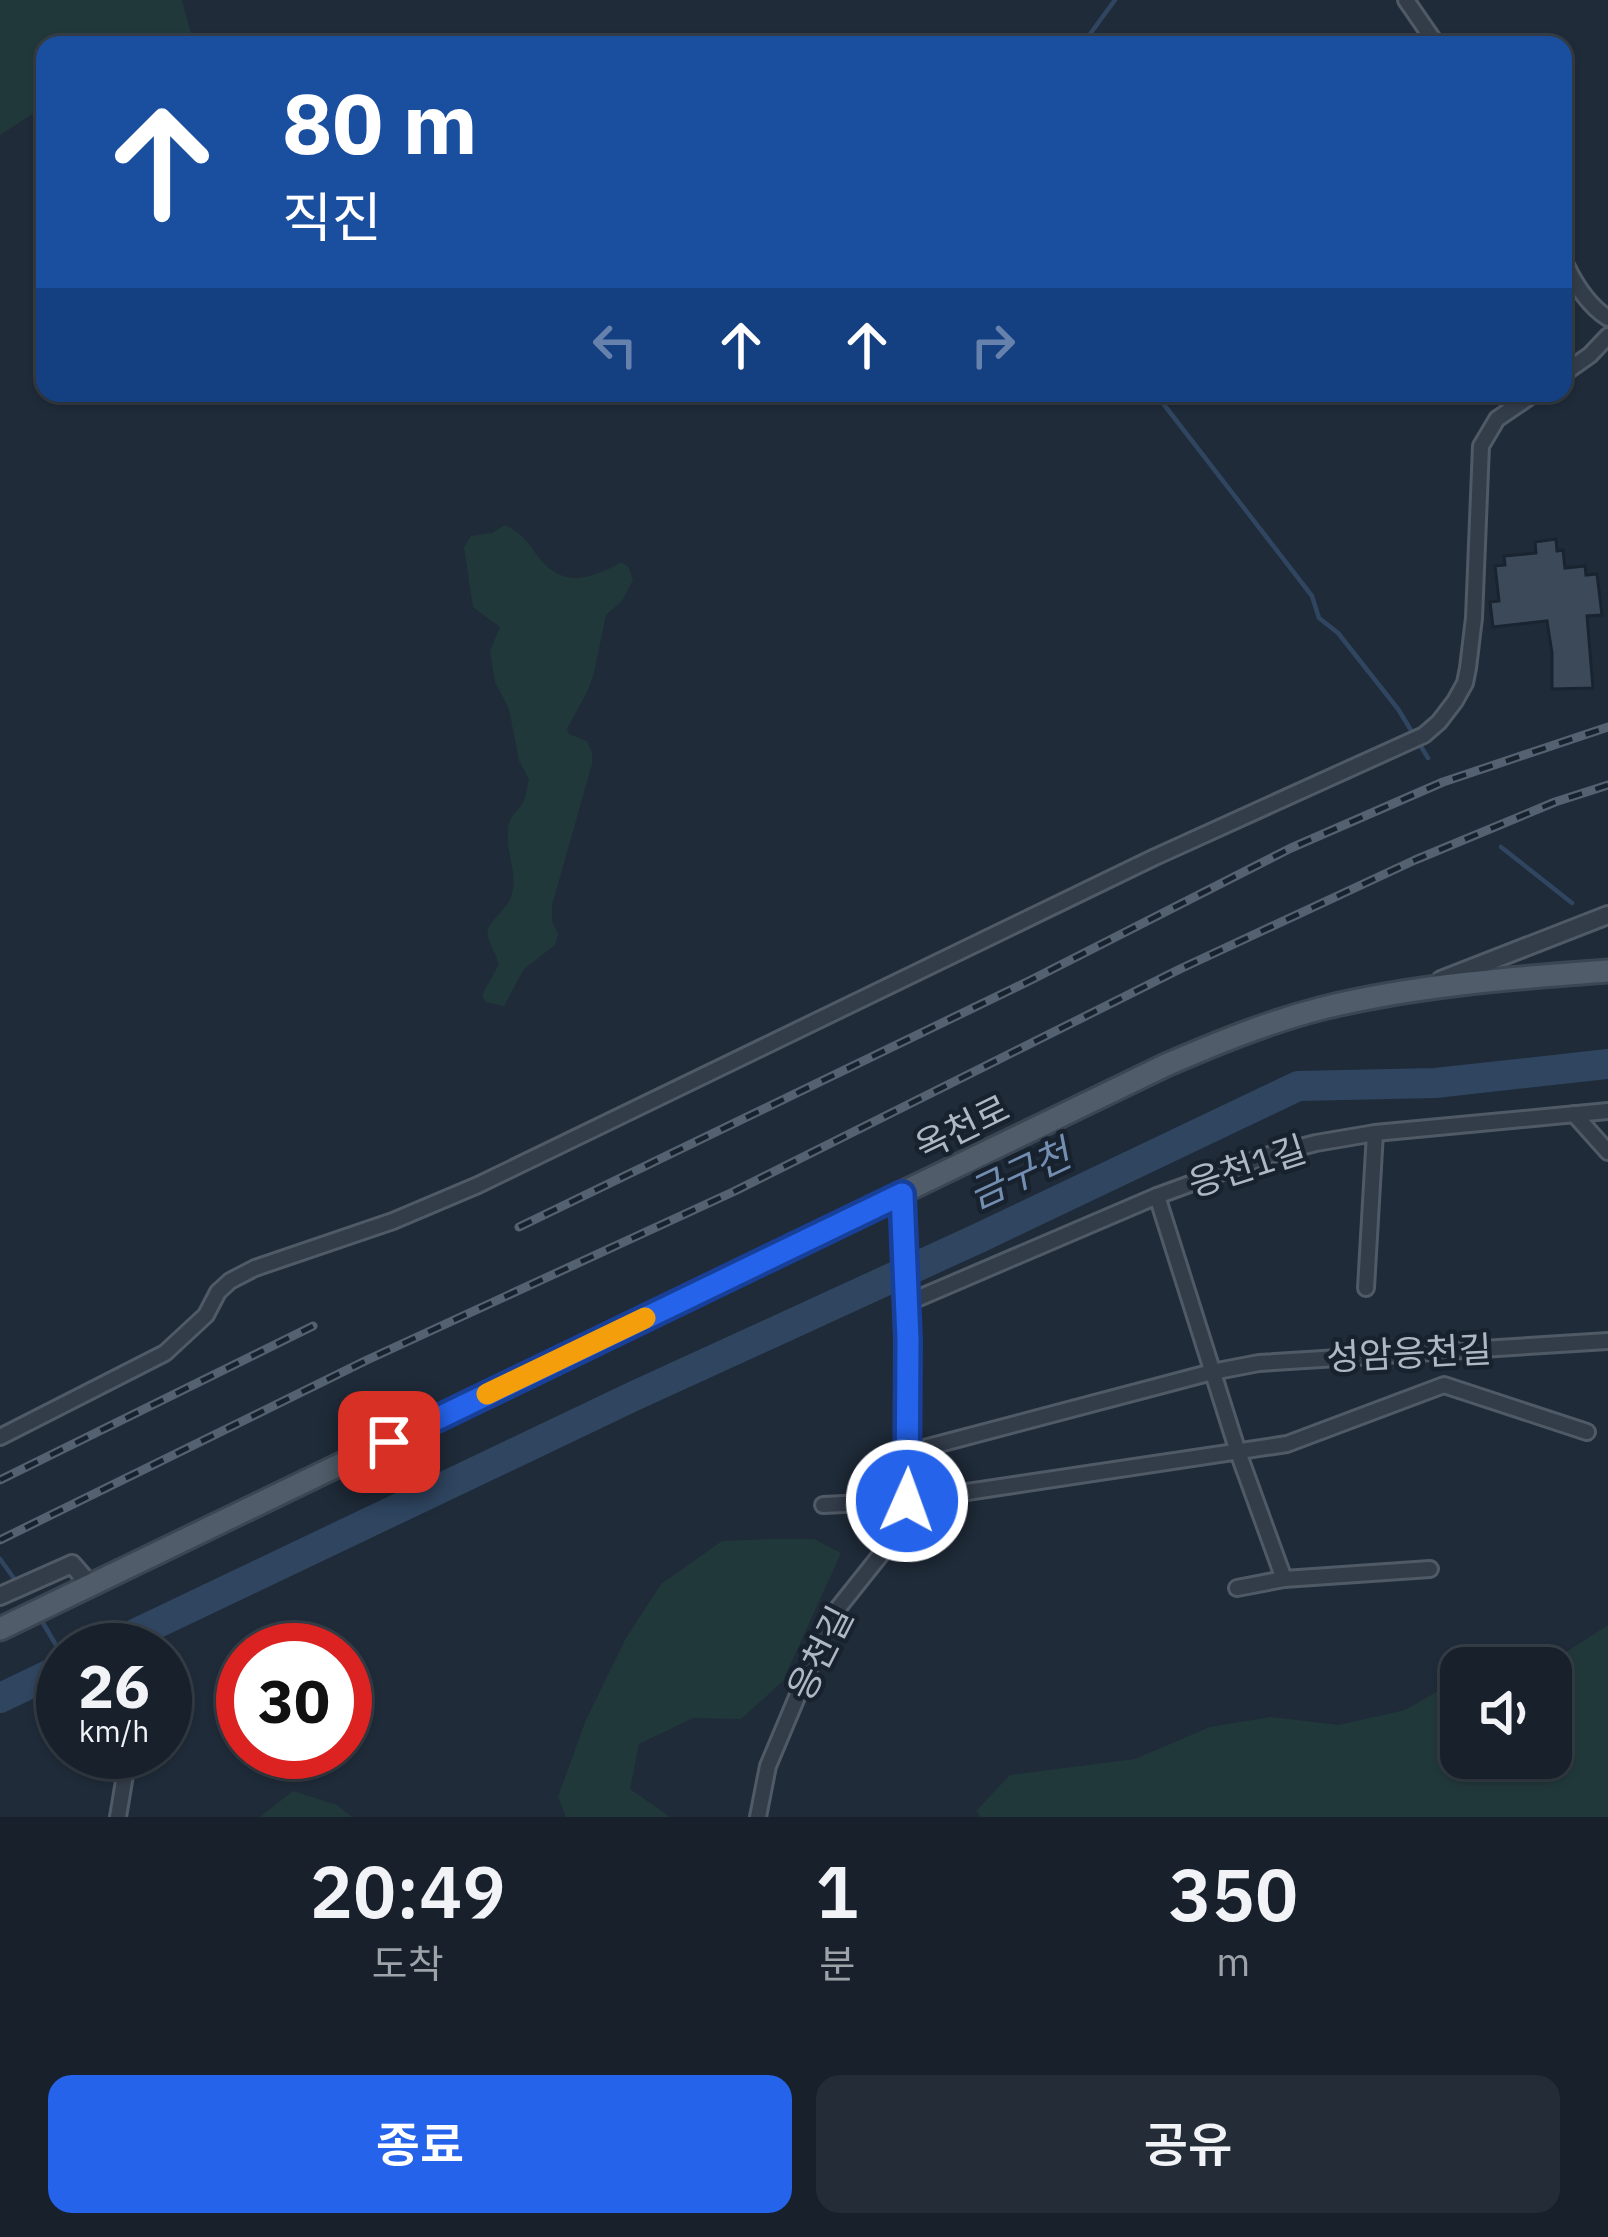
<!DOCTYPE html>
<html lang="ko">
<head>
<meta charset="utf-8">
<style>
	:root { --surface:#17202b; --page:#242d37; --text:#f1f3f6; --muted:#9ea3a9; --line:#363e47; --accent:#2563eb }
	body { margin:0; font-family:"IBM Plex Sans","Noto Sans KR",sans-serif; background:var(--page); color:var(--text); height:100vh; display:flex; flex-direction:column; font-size:45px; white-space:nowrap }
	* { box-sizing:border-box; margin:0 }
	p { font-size:39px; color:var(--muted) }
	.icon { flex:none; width:66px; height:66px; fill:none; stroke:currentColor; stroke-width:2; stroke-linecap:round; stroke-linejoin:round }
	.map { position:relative; height:1817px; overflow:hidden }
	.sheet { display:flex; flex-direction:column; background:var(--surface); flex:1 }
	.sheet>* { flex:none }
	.guide { position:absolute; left:36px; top:36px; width:1536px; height:366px; border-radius:24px; box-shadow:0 3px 9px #0004,0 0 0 3px var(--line); background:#1a4fa0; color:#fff; overflow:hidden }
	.buttons { position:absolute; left:1440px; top:1647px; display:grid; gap:24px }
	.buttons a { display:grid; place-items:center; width:132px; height:132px; border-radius:24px; background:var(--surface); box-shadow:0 3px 9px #0004,0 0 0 3px var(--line); font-size:60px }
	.speed { position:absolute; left:36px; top:1623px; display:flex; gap:24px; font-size:60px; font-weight:700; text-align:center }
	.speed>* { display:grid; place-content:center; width:156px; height:156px; border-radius:50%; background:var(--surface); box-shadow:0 3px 9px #0004,0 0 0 3px var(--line); line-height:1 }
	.speed small { font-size:30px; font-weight:400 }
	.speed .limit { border:18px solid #d22; background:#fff; color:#111 }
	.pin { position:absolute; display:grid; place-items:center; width:102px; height:102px; color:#fff; margin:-51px; border-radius:24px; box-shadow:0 6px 18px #0006 }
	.me { position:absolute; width:132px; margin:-66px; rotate:2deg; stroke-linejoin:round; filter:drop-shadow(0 0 9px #0008) }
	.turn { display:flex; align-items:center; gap:42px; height:252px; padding:0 48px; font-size:54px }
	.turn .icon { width:156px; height:156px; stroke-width:2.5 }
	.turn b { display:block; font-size:84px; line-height:102px }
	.lanes { display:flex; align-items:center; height:114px; padding:0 48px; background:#0003; justify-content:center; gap:60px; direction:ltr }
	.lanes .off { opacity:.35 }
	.eta { display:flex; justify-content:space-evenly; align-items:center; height:204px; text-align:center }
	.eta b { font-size:72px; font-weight:600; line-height:84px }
	.primary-button { display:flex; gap:24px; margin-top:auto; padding:24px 48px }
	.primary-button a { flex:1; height:138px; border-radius:24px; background:var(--accent); color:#fff; font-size:48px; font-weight:600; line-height:138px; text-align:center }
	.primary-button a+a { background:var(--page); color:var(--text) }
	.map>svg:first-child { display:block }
	.green { fill:#21383a }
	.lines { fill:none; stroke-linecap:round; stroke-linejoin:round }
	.stream { stroke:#2f4560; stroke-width:4.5 }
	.river { stroke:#2f4560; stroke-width:30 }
	.building { fill:#3b4959; stroke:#1a2430; stroke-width:3 }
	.minor-casing { stroke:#505a67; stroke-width:20 }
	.tertiary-casing { stroke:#505a67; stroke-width:22 }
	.primary-casing { stroke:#3c4653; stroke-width:27 }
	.minor { stroke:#333d4a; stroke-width:14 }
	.tertiary { stroke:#333d4a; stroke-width:16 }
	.primary { stroke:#505c6a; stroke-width:21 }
	.rail-casing { stroke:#546171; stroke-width:9 }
	.rail { stroke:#18222e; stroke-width:4.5; stroke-dasharray:14; stroke-linecap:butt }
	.route-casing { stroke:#184099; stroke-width:30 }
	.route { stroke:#2563eb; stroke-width:21 }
	.slow { stroke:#f59e0b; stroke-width:21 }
	.labels { text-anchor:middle; stroke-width:9; stroke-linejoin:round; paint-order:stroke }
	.street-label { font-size:36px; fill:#adb7c6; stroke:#18222e }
	.water-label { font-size:39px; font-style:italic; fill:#738eb1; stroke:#18222e }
</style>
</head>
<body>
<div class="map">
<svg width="1608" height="1817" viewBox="0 0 1608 1817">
	<rect width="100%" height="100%" fill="#1f2b39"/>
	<!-- green -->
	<g class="green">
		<path d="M 0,0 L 182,0 L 194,45 L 45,45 L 45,106 L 0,135 Z"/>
		<path d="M 505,525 C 523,533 529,545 540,559 C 565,590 594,577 622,562 L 629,568 L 633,580 L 622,601 L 606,615 L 594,673 L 588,690 L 567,729 L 569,734 L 587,741 L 592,752 L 592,764 L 552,905 L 552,921 L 558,934 L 555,945 L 524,969 L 504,1006 L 485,1002 L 482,995 L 499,964 C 496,953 490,946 488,937 C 483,922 510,912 513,889 C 516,869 506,851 508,832 C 508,819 513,815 520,807 C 526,799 527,789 529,779 L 519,761 L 509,709 L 495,682 L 490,651 L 500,627 L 473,607 L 464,547 L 471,536 L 492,533 Z"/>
		<path d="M 768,1539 L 814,1539 L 841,1553 L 783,1681 L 741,1719 L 693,1718 L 639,1744 L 630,1789 L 670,1817 L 566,1817 L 558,1797 L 585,1722 L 626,1638 L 661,1584 L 722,1541 Z"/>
		<path d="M 1608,1625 L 1608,1817 L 981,1817 L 976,1811 L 1010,1775 L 1135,1759 L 1210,1727 L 1271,1717 L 1339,1725 L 1405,1710 L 1461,1678 L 1461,1758 L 1551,1758 L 1551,1668 L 1493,1668 L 1504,1664 L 1543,1667 Z"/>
		<path d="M 293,1791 L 337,1805 L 352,1817 L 260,1817 Z"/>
	</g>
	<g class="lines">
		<!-- stream -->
		<g class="stream">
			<path d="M 1082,45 L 1115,0"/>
			<path d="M 1155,393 L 1312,596 L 1319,618 L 1338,633 L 1398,709 L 1428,758"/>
			<path d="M 1501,847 L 1572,903"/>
			<path d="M 0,1559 L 18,1584"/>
			<path d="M 40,1618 L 63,1657"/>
		</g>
		<!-- river -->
		<g class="river">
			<path d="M 101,1650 L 634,1396 L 979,1238 L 1298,1086 L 1435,1083 L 1608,1064"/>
			<path d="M 0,1698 L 63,1668"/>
		</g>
	</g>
	<!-- building -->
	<path class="building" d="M 1556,539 L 1557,551 L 1563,550 L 1565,568 L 1585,566 L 1586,575 L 1597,574 L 1602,615 L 1587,616 L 1593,688 L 1552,689 L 1552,653 L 1547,621 L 1493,627 L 1490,602 L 1499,601 L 1495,566 L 1505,565 L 1504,556 L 1536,553 L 1535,542 Z"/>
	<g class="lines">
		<defs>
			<g id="minor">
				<path d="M 1406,0 L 1437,45"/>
				<path d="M 1563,259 C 1573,281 1587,305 1608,318"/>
				<path d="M 1563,374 L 1590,355 L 1608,336"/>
				<path d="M 1574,1114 L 1608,1152"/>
				<path d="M 1157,1196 L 1238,1452 L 1284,1579"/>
				<path d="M 1366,1288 L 1375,1133"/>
				<path d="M 907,1303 L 1157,1196 L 1269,1155 L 1316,1143 L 1375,1133 L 1608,1111"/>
				<path d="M 0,1437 L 165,1353 L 206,1315 L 218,1292 L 230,1281 L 255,1268 L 393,1221 L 478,1185 L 1155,857 L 1424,735 L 1439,722 L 1455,701 L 1465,683 L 1468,668 L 1474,618 L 1481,446 L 1497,419 L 1535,393"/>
				<path d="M 909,1452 L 1212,1372 L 1259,1363 L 1608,1341"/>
				<path d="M 823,1505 L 907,1501 L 1287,1444 L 1444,1385 L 1587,1432"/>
				<path d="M 1237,1588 L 1284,1579 L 1430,1569"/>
				<path d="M 165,1677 L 172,1660"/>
				<path d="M 118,1817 L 126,1769 L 133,1752"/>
				<path d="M 758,1817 L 768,1766 L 821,1640 L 831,1617 L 886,1548 L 907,1501 L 907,1303 L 902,1194"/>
			</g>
			<g id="tertiary">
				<path d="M 1441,980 L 1608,915"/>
				<path d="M 0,1596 L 72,1564 L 91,1586"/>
			</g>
			<path id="primary" d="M 0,1629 L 1166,1065 C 1217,1043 1268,1022 1323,1008 C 1417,985 1512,978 1608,971"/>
		</defs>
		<!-- minor casing -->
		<use href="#minor" class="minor-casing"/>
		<!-- tertiary casing -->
		<use href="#tertiary" class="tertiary-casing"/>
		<!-- primary casing -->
		<use href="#primary" class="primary-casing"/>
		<!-- minor -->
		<use href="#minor" class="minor"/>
		<!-- tertiary -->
		<use href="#tertiary" class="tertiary"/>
		<!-- primary -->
		<use href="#primary" class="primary"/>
		<defs>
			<g id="rail">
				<path d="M 519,1227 L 1029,981 L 1291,848 L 1443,782 L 1608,727"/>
				<path d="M 0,1480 L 313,1326"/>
				<path d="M 0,1540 L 367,1360 L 735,1191 L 1180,969 L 1415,860 L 1555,802 L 1608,785"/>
			</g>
		</defs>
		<!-- rail casing -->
		<use href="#rail" class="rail-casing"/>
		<!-- rail -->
		<use href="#rail" class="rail"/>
	</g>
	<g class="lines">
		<defs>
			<path id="route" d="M 389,1442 L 902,1194 L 908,1340 L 907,1501"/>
		</defs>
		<!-- route casing -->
		<use href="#route" class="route-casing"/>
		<!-- route -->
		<use href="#route" class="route"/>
		<!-- slow -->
		<path class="slow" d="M 487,1394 L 645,1318"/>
	</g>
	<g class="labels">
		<!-- street labels -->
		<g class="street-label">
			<text transform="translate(962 1127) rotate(-26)" y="13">옥천로</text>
			<text transform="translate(1247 1166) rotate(-18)" y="13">응천1길</text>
			<text transform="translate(1409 1353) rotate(-3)" y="13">성암응천길</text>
			<text transform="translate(820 1653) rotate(-63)" y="13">응천길</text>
		</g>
		<!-- water labels -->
		<g class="water-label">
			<text transform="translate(1019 1174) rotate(-25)" y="14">금구천</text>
		</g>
	</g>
</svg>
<div class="buttons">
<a><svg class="icon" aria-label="sound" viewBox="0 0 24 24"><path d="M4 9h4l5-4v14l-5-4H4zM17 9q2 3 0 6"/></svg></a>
</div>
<div class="speed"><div>26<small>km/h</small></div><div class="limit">30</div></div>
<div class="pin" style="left:389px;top:1442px;background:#d93025"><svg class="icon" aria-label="arrive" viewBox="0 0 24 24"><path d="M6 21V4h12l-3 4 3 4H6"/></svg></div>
<svg class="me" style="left:907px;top:1501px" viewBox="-20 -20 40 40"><circle r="17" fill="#2563eb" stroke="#fff" stroke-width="3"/><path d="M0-11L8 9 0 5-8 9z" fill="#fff"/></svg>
<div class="guide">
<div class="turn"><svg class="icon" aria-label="ahead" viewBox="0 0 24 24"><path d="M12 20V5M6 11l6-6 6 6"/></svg><div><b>80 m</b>직진</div></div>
<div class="lanes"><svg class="icon off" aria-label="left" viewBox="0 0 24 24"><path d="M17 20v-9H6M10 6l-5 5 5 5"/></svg><svg class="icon" aria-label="ahead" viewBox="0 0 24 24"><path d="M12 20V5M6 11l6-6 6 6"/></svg><svg class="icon" aria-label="ahead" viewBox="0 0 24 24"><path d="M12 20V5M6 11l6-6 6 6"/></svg><svg class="icon off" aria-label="right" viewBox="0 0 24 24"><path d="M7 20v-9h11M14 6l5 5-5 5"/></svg></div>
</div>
</div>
<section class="sheet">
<div class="eta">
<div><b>20:49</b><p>도착</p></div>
<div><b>1</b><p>분</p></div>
<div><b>350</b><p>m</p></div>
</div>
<div class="primary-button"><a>종료</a><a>공유</a></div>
</section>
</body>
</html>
